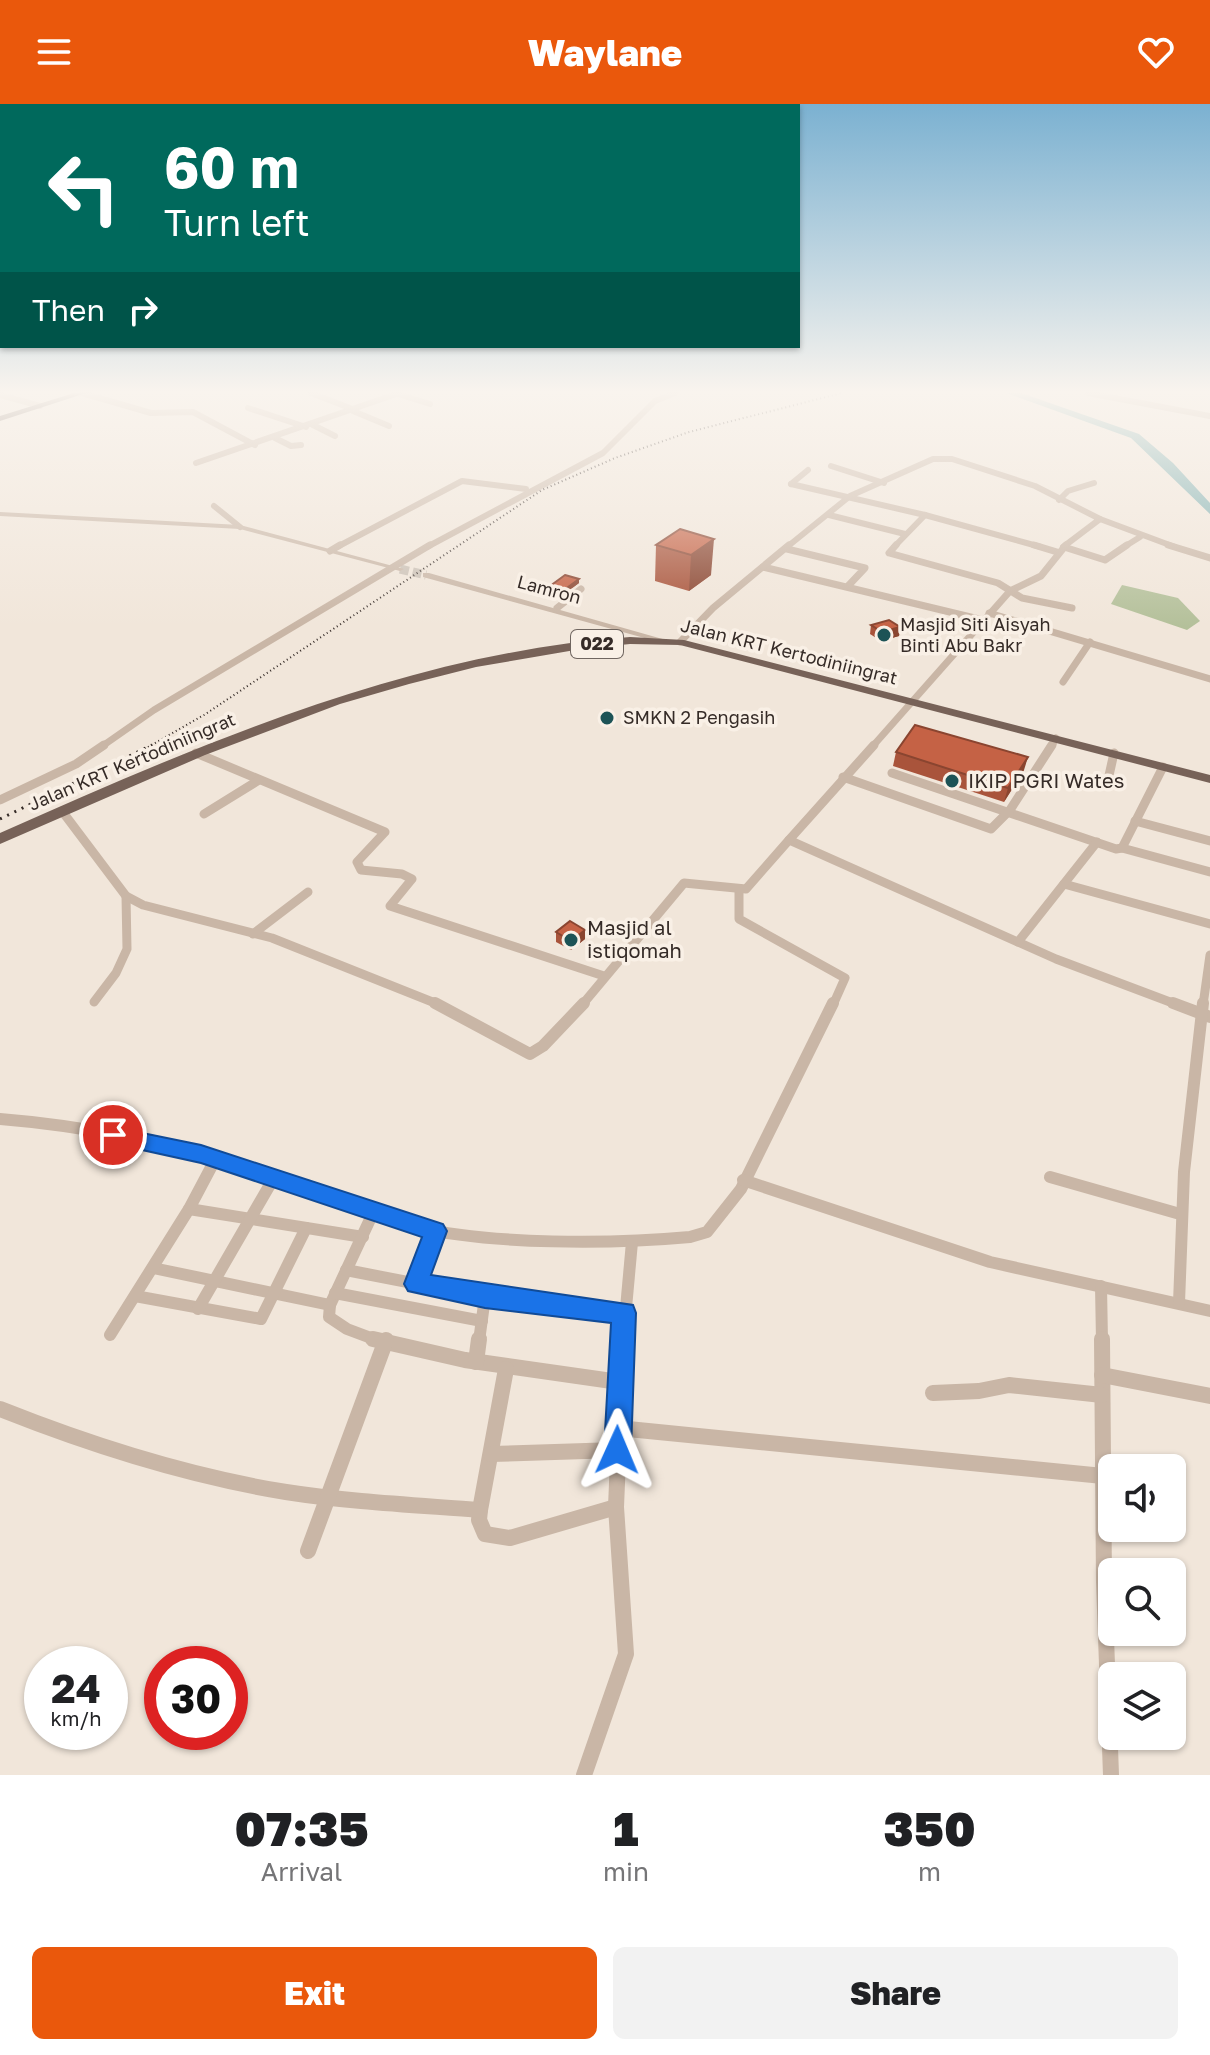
<!DOCTYPE html>
<html lang="en">
<head>
<meta charset="utf-8">
<style>
	:root { --surface:#fff; --page:#f2f2f2; --text:#202124; --muted:#757577; --accent:#ea580c }
	body { margin:0; font-family:"Golos Text",sans-serif; background:var(--page); color:var(--text); height:100vh; display:flex; flex-direction:column; font-size:30px; white-space:nowrap }
	* { box-sizing:border-box; margin:0 }
	p { font-size:26px; color:var(--muted) }
	.icon { flex:none; width:44px; height:44px; fill:none; stroke:currentColor; stroke-width:2; stroke-linecap:round; stroke-linejoin:round }
	.map { position:relative; height:1671px; overflow:hidden }
	.sheet { display:flex; flex-direction:column; background:var(--surface); flex:1 }
	.sheet>* { flex:none }
	.banner { position:absolute; left:0px; top:0px; width:800px; height:244px; box-shadow:0 2px 6px #0004; background:#00695c; color:#fff; overflow:hidden }
	.controls { position:absolute; left:1098px; top:1350px; display:grid; gap:16px }
	.controls a { display:grid; place-items:center; width:88px; height:88px; border-radius:12px; background:var(--surface); box-shadow:0 2px 6px #0004; font-size:40px }
	.speed { position:absolute; left:24px; top:1542px; display:flex; gap:16px; font-size:40px; font-weight:700; text-align:center }
	.speed>* { display:grid; place-content:center; width:104px; height:104px; border-radius:50%; background:var(--surface); box-shadow:0 2px 6px #0004; line-height:1 }
	.speed small { font-size:20px; font-weight:400 }
	.speed .limit { border:12px solid #d22; background:#fff; color:#111 }
	.pin { position:absolute; display:grid; place-items:center; width:68px; height:68px; color:#fff; margin:-34px; border:4px solid #fff; border-radius:50%; box-shadow:0 2px 8px #0007 }
	.me { position:absolute; width:88px; margin:-44px; rotate:1deg; stroke-linejoin:round; filter:drop-shadow(0 0 6px #0008) }
	.turn { display:flex; align-items:center; gap:28px; height:168px; padding:0 32px; font-size:36px }
	.turn .icon { width:104px; height:104px; stroke-width:2.5 }
	.turn b { display:block; font-size:56px; line-height:68px }
	.then { display:flex; align-items:center; height:76px; padding:0 32px; background:#0003; gap:16px; font-size:30px }
	.eta { display:flex; justify-content:space-evenly; align-items:center; height:136px; text-align:center }
	.eta b { font-size:48px; font-weight:800; line-height:56px }
	.button { display:flex; gap:16px; margin-top:auto; padding:16px 32px }
	.button a { flex:1; height:92px; border-radius:12px; background:var(--accent); color:#fff; font-size:32px; font-weight:800; line-height:92px; text-align:center }
	.button a+a { background:var(--page); color:var(--text) }
	header { display:flex; justify-content:space-between; align-items:center; height:104px; padding:0 32px; background:var(--accent); color:#fff; font-size:36px; font-weight:800 }
	.map>svg:first-child { display:block }
	.green { fill:#b4c09a }
	.lines { fill:none; stroke-linecap:round; stroke-linejoin:round }
	.river { fill:#79acae; fill-rule:evenodd }
	.tertiary-tunnel { stroke:#cbc1b6; stroke-width:9; stroke-dasharray:9 4; stroke-linecap:butt }
	.minor-far4 { stroke:#c9b6a6; stroke-width:6 }
	.minor-far3 { stroke:#c9b6a6; stroke-width:7 }
	.minor-far2 { stroke:#c9b6a6; stroke-width:9 }
	.minor-far1 { stroke:#c9b6a6; stroke-width:12 }
	.minor { stroke:#c9b6a6; stroke-width:16 }
	.tertiary { fill:#c9b6a6; fill-rule:evenodd }
	.primary { fill:#776258; fill-rule:evenodd }
	.trunk { fill:#66544b; fill-rule:evenodd }
	.rail-far1 { stroke:#352b27; stroke-width:2; stroke-dasharray:1 3; stroke-linecap:butt }
	.rail { stroke:#352b27; stroke-width:3; stroke-dasharray:2 6; stroke-linecap:butt }
	.wall { fill:#a9543b }
	.shaded-wall { fill:#8a4530 }
	.building { fill:#c56245; stroke:#8a4530; stroke-width:2 }
	.route { fill:#1a73e8; stroke:#114b97; stroke-width:2 }
	.poi-dot { fill:#1d5356; stroke:#f9f0e6; stroke-width:3 }
	.labels { text-anchor:middle; stroke-width:7; stroke-linejoin:round; paint-order:stroke }
	.far-street-label { font-size:18px; fill:#352b27; stroke:#f9f0e6 }
	.far-poi-label { font-size:18px; fill:#352b27; stroke:#f9f0e6; text-anchor:start }
	.shield { fill:#f9f0e6; stroke:#706660; stroke-width:2 }
	.shield-label { font-size:18px; font-weight:bold; fill:#352b27 }
	.poi-label { font-size:20px; fill:#352b27; stroke:#f9f0e6; text-anchor:start }
</style>
</head>
<body>
<header><svg class="icon" aria-label="menu" viewBox="0 0 24 24"><path d="M4 6h16M4 12h16M4 18h16"/></svg>Waylane<svg class="icon" aria-label="heart" viewBox="0 0 24 24"><path d="M12 20l-8-8c-3-5 5-10 8-4 3-6 11-1 8 4z"/></svg></header>
<div class="map">
<svg width="1210" height="1671" viewBox="0 0 1210 1671">
	<rect width="100%" height="100%" fill="#f1e6da"/>
	<!-- green -->
	<path class="green" d="M 1122,481 L 1178,494 L 1200,517 L 1187,526 L 1111,500 Z"/>
	<g class="lines">
		<!-- river -->
		<path class="river" d="M 1006,289 L 1021,289 L 1139,330 L 1173,359 L 1210,399 L 1210,410 L 1131,334 Z"/>
		<!-- tertiary-tunnel -->
		<path class="tertiary-tunnel" d="M 400,465 L 426,471"/>
		<!-- minor-far4 -->
		<g class="minor-far4">
			<path d="M 82,289 L 151,309 L 193,308 L 255,341"/>
			<path d="M 311,289 L 355,306"/>
			<path d="M 1088,289 L 1210,312"/>
			<path d="M 398,290 L 430,300"/>
			<path d="M 0,291 L 40,302"/>
			<path d="M 248,304 L 306,323"/>
			<path d="M 353,307 L 389,322"/>
			<path d="M 313,321 L 335,332"/>
			<path d="M 275,334 L 291,342 L 301,341"/>
			<path d="M 196,359 L 399,289"/>
			<path d="M 831,362 L 884,379"/>
			<path d="M 791,380 L 925,411 L 1041,443"/>
			<path d="M 791,380 L 808,366"/>
			<path d="M 1059,396 L 1068,387 L 1094,379"/>
			<path d="M 214,402 L 240,423"/>
			<path d="M 829,411 L 905,430"/>
			<path d="M 1100,415 L 1175,443"/>
			<path d="M 337,443 L 462,377 L 526,385"/>
			<path d="M 427,443 L 603,349 L 655,297 L 675,289"/>
			<path d="M 787,443 L 850,392 L 933,355 L 952,355 L 1035,382 L 1100,415 L 1063,443"/>
			<path d="M 894,443 L 925,411"/>
			<path d="M 1124,443 L 1140,433"/>
		</g>
		<!-- minor-far3 -->
		<g class="minor-far3">
			<path d="M 896,441 L 889,449 L 998,479 L 1022,494 L 1072,504"/>
			<path d="M 1034,441 L 1057,448"/>
			<path d="M 1168,441 L 1210,454"/>
			<path d="M 1064,443 L 1105,456 L 1127,441"/>
			<path d="M 787,445 L 865,464 L 848,482"/>
			<path d="M 330,447 L 340,441"/>
			<path d="M 763,463 L 983,516"/>
			<path d="M 557,504 L 581,485"/>
			<path d="M 989,509 L 1210,575"/>
			<path d="M 680,538 L 713,504 L 789,441"/>
			<path d="M 1063,578 L 1090,538"/>
			<path d="M 101,643 L 154,606 L 430,441"/>
			<path d="M 872,643 L 1010,487 L 1041,472 L 1066,441"/>
			<path d="M 1051,643 L 1056,634"/>
		</g>
		<!-- minor-far2 -->
		<g class="minor-far2">
			<path d="M 874,641 L 789,736 L 1056,855 L 1178,901"/>
			<path d="M 196,649 L 385,728 L 357,758 L 361,766 L 402,770 L 412,775 L 390,802 L 604,872"/>
			<path d="M 892,669 L 1116,745 L 1122,744 L 1163,663"/>
			<path d="M 843,673 L 991,725 L 1010,706 L 1052,641"/>
			<path d="M 1108,676 L 1114,649"/>
			<path d="M 0,696 L 76,660 L 104,641"/>
			<path d="M 62,707 L 126,792 L 143,801 L 272,834 L 440,901"/>
			<path d="M 204,710 L 259,676"/>
			<path d="M 1135,717 L 1210,737"/>
			<path d="M 1122,744 L 1210,768"/>
			<path d="M 1064,780 L 1210,820"/>
			<path d="M 739,786 L 739,815 L 845,874 L 833,901"/>
			<path d="M 253,830 L 308,788"/>
			<path d="M 1018,838 L 1097,738"/>
			<path d="M 94,898 L 116,869 L 127,845 L 126,792"/>
			<path d="M 582,901 L 684,779 L 746,785 L 789,736"/>
			<path d="M 1203,901 L 1210,851"/>
		</g>
		<!-- minor-far1 -->
		<g class="minor-far1">
			<path d="M 435,899 L 530,950 L 543,942 L 584,899"/>
			<path d="M 1173,899 L 1210,913"/>
			<path d="M 0,1015 C 100,1023 196,1045 291,1077 C 333,1091 373,1112 417,1123 C 491,1141 613,1140 690,1133 L 707,1128 L 741,1085 L 833,899"/>
			<path d="M 1050,1073 L 1180,1110"/>
			<path d="M 743,1076 L 990,1158 L 1210,1207"/>
			<path d="M 189,1105 L 363,1133"/>
			<path d="M 373,1109 L 330,1201 L 329,1213 L 347,1225 L 379,1237"/>
			<path d="M 153,1164 L 330,1201"/>
			<path d="M 346,1166 L 485,1193 L 624,1209"/>
			<path d="M 416,1180 L 435,1127"/>
			<path d="M 1101,1182 L 1102,1237"/>
			<path d="M 335,1189 L 482,1217"/>
			<path d="M 135,1192 L 261,1215 L 306,1124"/>
			<path d="M 1179,1199 L 1184,1068 L 1203,899"/>
			<path d="M 198,1205 L 275,1072"/>
			<path d="M 110,1231 L 189,1105 L 216,1054"/>
			<path d="M 479,1237 L 485,1193"/>
			<path d="M 623,1237 L 632,1138"/>
		</g>
		<!-- minor -->
		<g class="minor">
			<path d="M 373,1235 L 465,1256 L 619,1278"/>
			<path d="M 1102,1235 L 1104,1478 L 1111,1671"/>
			<path d="M 476,1258 L 479,1235"/>
			<path d="M 506,1265 L 480,1406 L 479,1416 L 485,1430 L 510,1434 L 616,1403"/>
			<path d="M 1102,1271 L 1210,1292"/>
			<path d="M 933,1289 L 979,1287 L 1009,1281 L 1102,1291"/>
			<path d="M 0,1305 C 93,1342 187,1372 286,1388 C 350,1398 415,1401 480,1406"/>
			<path d="M 618,1324 L 1103,1372"/>
			<path d="M 491,1350 L 617,1346"/>
			<path d="M 308,1447 L 386,1236"/>
			<path d="M 584,1671 L 626,1550 L 616,1403 L 623,1235"/>
		</g>
		<!-- tertiary -->
		<g class="tertiary">
			<path d="M 0,408 L 240,421 L 404,465 L 400,467 L 240,425 L 0,412 Z"/>
			<path d="M 423,469 L 429,469 L 666,536 L 659,538 L 423,473 Z"/>
		</g>
		<!-- primary -->
		<path class="primary" d="M 630,533 L 684,536 L 1210,671 L 1210,679 L 680,541 L 630,540 L 581,545 L 476,563 L 409,580 L 340,600 L 205,651 L 0,740 L 0,729 C 201,640 408,549 630,533 Z"/>
		<!-- trunk -->
		<path class="trunk" d="M 74,289 L 86,289 L 0,317 L 0,312 Z"/>
		<!-- rail-far1 -->
		<path class="rail-far1" d="M 148,643 L 204,611 L 542,386 L 615,354 L 689,328 L 842,289"/>
		<!-- rail -->
		<path class="rail" d="M 0,715 L 152,641"/>
	</g>
	<!-- wall -->
	<g class="wall">
		<path d="M 680,425 L 711,471 L 689,487 L 655,477 L 656,441 Z"/>
		<path d="M 579,479 L 564,490 L 550,486 L 550,482 Z"/>
		<path d="M 871,521 L 900,523 L 899,532 L 881,537 L 870,530 Z"/>
		<path d="M 896,648 L 1024,666 L 1004,698 L 893,662 Z"/>
		<path d="M 585,826 L 585,835 L 571,846 L 556,838 L 556,828 Z"/>
	</g>
	<!-- shaded-wall -->
	<g class="shaded-wall">
		<path d="M 714,435 L 711,471 L 689,487 L 691,451 Z"/>
		<path d="M 579,475 L 579,479 L 564,490 L 564,486 Z"/>
		<path d="M 900,523 L 899,532 L 881,537 L 882,528 Z"/>
		<path d="M 1028,653 L 1024,666 L 1004,698 L 1008,684 Z"/>
		<path d="M 585,826 L 585,835 L 571,846 L 571,837 Z"/>
	</g>
	<!-- building -->
	<g class="building">
		<path d="M 680,425 L 714,435 L 691,451 L 656,441 Z"/>
		<path d="M 565,471 L 579,475 L 564,486 L 550,482 Z"/>
		<path d="M 889,516 L 900,523 L 882,528 L 871,521 Z"/>
		<path d="M 915,621 L 1028,653 L 1008,684 L 896,648 Z"/>
		<path d="M 570,817 L 585,826 L 571,837 L 556,828 Z"/>
	</g>
	<!-- sky -->
	<linearGradient id="sky" x2="0" y2="1"><stop stop-color="#7bb1d1"/><stop offset="0.55" stop-color="#f9f4ee"/><stop offset="1" stop-color="#f9f4ee" stop-opacity="0"/></linearGradient>
	<rect width="1210" height="523" fill="url(#sky)"/>
	<!-- route -->
	<path class="route" d="M 113,1023 L 201,1041 L 443,1120 L 447,1127 L 431,1171 L 633,1201 L 636,1209 L 631,1346 L 627,1356 L 617,1359 L 608,1356 L 604,1346 L 611,1219 L 485,1204 L 408,1187 L 404,1180 L 422,1133 L 201,1059 L 106,1038 L 102,1031 L 106,1025 Z"/>
	<!-- markers -->
	<g class="poi-dot">
		<circle cx="884" cy="531" r="8"/>
		<circle cx="607" cy="614" r="8"/>
		<circle cx="952" cy="677" r="8"/>
		<circle cx="571" cy="836" r="8"/>
	</g>
	<g class="labels">
		<!-- far-street labels -->
		<g class="far-street-label">
			<text transform="translate(549 486) rotate(15)" y="6">Lamron</text>
			<text transform="translate(789 548) rotate(14)" y="6">Jalan KRT Kertodiniingrat</text>
			<text transform="translate(132 658) rotate(-23)" y="6">Jalan KRT Kertodiniingrat</text>
		</g>
		<!-- far-poi labels -->
		<g class="far-poi-label">
			<text x="900" y="527">Masjid Siti Aisyah<tspan x="900" dy="21">Binti Abu Bakr</tspan></text>
			<text x="623" y="620">SMKN 2 Pengasih</text>
		</g>
		<!-- shield labels -->
		<rect class="shield" x="571" y="526" width="52" height="28" rx="6"/>
		<g class="shield-label">
			<text x="597" y="546">022</text>
		</g>
		<!-- poi labels -->
		<g class="poi-label">
			<text x="968" y="684">IKIP PGRI Wates</text>
			<text x="587" y="831">Masjid al<tspan x="587" dy="23">istiqomah</tspan></text>
		</g>
	</g>
</svg>
<div class="controls">
<a><svg class="icon" aria-label="sound" viewBox="0 0 24 24"><path d="M4 9h4l5-4v14l-5-4H4zM17 9q2 3 0 6"/></svg></a>
<a><svg class="icon" aria-label="search" viewBox="0 0 24 24"><circle cx="10" cy="10" r="6"/><path d="M15 15l6 6"/></svg></a>
<a><svg class="icon" aria-label="layers" viewBox="0 0 24 24"><path d="M12 4l9 5-9 5-9-5zM3 14l9 5 9-5"/></svg></a>
</div>
<div class="speed"><div>24<small>km/h</small></div><div class="limit">30</div></div>
<div class="pin" style="left:113px;top:1031px;background:#d93025"><svg class="icon" aria-label="arrive" viewBox="0 0 24 24"><path d="M6 21V4h12l-3 4 3 4H6"/></svg></div>
<svg class="me" style="left:617px;top:1346px" viewBox="-20 -20 40 40"><path d="M0-17L14 15 0 8-14 15z" fill="#1a73e8" stroke="#fff" stroke-width="4"/></svg>
<div class="banner">
<div class="turn"><svg class="icon" aria-label="left" viewBox="0 0 24 24"><path d="M17 20v-9H6M10 6l-5 5 5 5"/></svg><div><b>60 m</b>Turn left</div></div>
<div class="then">Then<svg class="icon" aria-label="right" viewBox="0 0 24 24"><path d="M7 20v-9h11M14 6l5 5-5 5"/></svg></div>
</div>
</div>
<section class="sheet">
<div class="eta">
<div><b>07:35</b><p>Arrival</p></div>
<div><b>1</b><p>min</p></div>
<div><b>350</b><p>m</p></div>
</div>
<div class="button"><a>Exit</a><a>Share</a></div>
</section>
</body>
</html>
